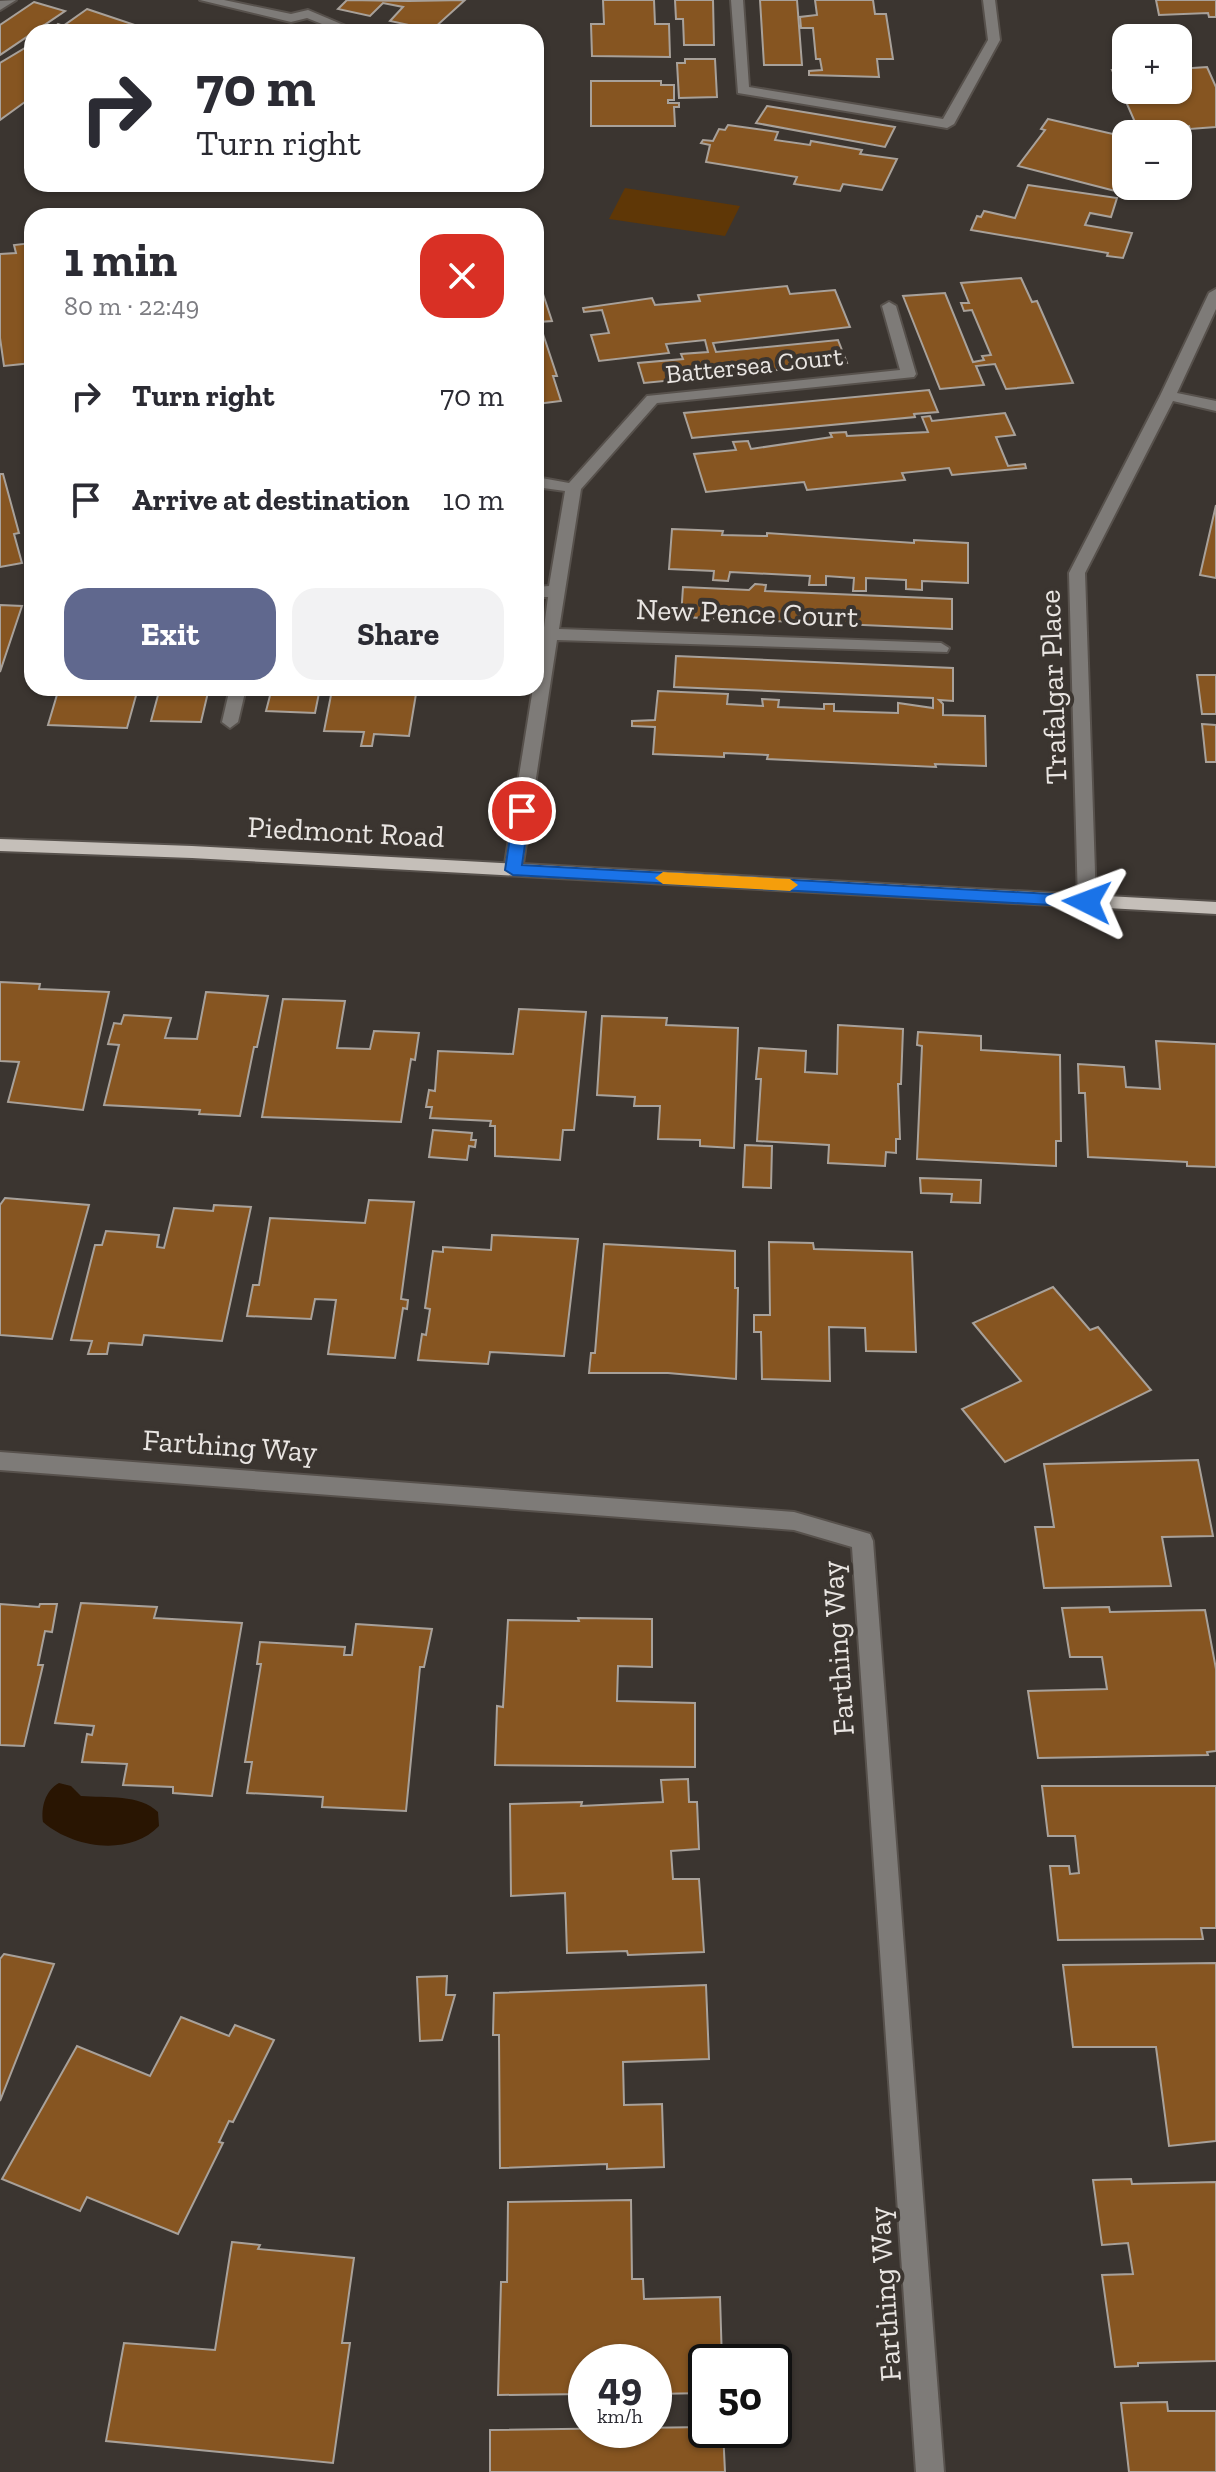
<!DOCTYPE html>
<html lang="en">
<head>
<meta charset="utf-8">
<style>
	:root { --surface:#fff; --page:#f2f2f3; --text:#2b2b33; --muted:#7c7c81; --accent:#60688e }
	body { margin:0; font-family:"Zilla Slab",serif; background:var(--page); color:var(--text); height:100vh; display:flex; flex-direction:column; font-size:30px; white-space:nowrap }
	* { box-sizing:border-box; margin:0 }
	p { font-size:26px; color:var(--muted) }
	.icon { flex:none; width:44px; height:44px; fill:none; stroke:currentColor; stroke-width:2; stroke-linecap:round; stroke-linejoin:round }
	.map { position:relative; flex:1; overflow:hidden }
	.sheet { position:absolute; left:24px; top:208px; width:520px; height:488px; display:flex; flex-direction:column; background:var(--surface); border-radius:24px; box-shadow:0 2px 6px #0004 }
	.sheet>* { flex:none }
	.guide { position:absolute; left:24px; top:24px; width:520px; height:168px; border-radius:24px; box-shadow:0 2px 6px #0004; background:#fff; color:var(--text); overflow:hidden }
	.tools { position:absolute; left:1112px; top:24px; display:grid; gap:16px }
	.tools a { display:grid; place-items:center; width:80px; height:80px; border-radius:16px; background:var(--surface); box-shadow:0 2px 6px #0004; font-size:40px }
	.speed { position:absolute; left:568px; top:2344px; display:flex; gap:16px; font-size:40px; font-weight:700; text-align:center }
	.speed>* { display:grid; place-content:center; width:104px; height:104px; border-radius:50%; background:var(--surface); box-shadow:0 2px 6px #0004; line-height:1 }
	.speed small { font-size:20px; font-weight:400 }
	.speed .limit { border:4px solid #111; border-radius:12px; background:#fff; color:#111 }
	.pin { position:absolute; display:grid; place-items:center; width:68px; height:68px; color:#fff; margin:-34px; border:4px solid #fff; border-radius:50%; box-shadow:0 2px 8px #0007 }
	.me { position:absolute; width:88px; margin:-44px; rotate:273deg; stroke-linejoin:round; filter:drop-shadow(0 0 6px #0008) }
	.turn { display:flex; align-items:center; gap:28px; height:168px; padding:0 40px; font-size:36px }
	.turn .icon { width:104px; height:104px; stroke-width:2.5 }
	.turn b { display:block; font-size:56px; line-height:68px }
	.round { display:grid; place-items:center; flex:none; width:84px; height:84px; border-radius:24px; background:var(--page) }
	.headline { display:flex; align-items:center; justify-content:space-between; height:136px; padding:0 40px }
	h1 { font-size:48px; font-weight:800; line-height:60px }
	.primary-button { display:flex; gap:16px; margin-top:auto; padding:16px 40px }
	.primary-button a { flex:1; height:92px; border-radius:24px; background:var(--accent); color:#fff; font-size:32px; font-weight:800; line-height:92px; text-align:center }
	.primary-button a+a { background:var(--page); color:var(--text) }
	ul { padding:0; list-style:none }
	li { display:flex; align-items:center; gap:24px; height:104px; padding:0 40px }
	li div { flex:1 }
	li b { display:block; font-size:30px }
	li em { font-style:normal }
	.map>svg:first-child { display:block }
	.green { fill:#5f3706 }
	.water { fill:#291502 }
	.building { fill:#865521; stroke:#a8a19a; stroke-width:2 }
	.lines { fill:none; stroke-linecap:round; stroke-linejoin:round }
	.minor-casing { stroke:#57514c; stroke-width:4 }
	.major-casing { stroke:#57514c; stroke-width:4 }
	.minor { fill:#7e7b78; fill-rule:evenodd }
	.major { fill:#c5bfb9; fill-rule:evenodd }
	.route { fill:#1a73e8; stroke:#114b97; stroke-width:2 }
	.slow { fill:#f59e0b }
	.labels { text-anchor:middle; stroke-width:8; stroke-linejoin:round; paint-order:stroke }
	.far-street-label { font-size:26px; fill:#e9e5e2; stroke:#3b3530 }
	.street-label { font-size:30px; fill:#e9e5e2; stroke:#3b3530 }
</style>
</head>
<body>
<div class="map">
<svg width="1216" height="2472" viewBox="0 0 1216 2472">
	<rect width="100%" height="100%" fill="#3b3530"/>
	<!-- green -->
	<path class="green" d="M 625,188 L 740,206 L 725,236 L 609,219 Z"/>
	<!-- water -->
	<path class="water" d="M 59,1783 L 71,1786 L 81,1796 C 106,1798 140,1794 158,1812 L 159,1826 C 129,1857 73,1848 43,1822 C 41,1807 45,1791 59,1783 Z"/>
	<!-- building -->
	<g class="building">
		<path d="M 347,0 L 409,1 L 465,0 L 432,30 L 390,21 L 403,7 L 383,3 L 370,16 L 338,9 Z"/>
		<path d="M 603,0 L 654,0 L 655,24 L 669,24 L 670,57 L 592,56 L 591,24 L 604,24 Z"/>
		<path d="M 675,0 L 713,0 L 714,45 L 684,45 L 683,19 L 676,19 Z"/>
		<path d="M 760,0 L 797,0 L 802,65 L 764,65 Z"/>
		<path d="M 815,0 L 873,0 L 875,14 L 886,14 L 893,59 L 877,59 L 879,77 L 809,75 L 809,71 L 822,70 L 820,59 L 816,59 L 813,28 L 801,28 L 800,17 L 817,15 Z"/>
		<path d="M 1156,0 L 1216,0 L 1216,17 L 1209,17 L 1208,13 L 1159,15 Z"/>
		<path d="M 34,2 L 65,11 L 0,55 L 0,25 Z"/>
		<path d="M 87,9 L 135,25 L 125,32 L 51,30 L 58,24 L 63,26 Z"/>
		<path d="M 30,45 L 32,45 L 32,100 L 29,99 L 0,120 L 0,63 Z"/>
		<path d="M 685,59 L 715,59 L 717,97 L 679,98 L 677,63 L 685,63 Z"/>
		<path d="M 1207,67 L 1216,87 L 1216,127 L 1190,129 L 1189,126 L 1138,129 L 1112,70 L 1126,70 L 1126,90 L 1178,90 L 1178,69 Z"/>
		<path d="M 591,81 L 661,81 L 661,85 L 674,85 L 674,100 L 668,100 L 668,103 L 679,103 L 679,107 L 674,107 L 675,126 L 591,126 Z"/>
		<path d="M 767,106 L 895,127 L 885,147 L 756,123 Z"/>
		<path d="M 1048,119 L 1126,137 L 1126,186 L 1137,186 L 1131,195 L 1018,166 L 1045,130 L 1041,129 Z"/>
		<path d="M 728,125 L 778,132 L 775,140 L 810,145 L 811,141 L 862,150 L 860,154 L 897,159 L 882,190 L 843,184 L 840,191 L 794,184 L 797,177 L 706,162 L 710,145 L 701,143 L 703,140 L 713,141 L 719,129 L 725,130 Z"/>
		<path d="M 1028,185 L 1117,198 L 1111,217 L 1090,213 L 1085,225 L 1132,233 L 1123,258 L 1107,256 L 1108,253 L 971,230 L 977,216 L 981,217 L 984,211 L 1015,218 Z"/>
		<path d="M 32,243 L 32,363 L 4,366 L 0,338 L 0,254 L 16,253 L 14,245 Z"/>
		<path d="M 1021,278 L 1032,302 L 1037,301 L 1073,383 L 1006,389 L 995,364 L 976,366 L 984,385 L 940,389 L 903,296 L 945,293 L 973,362 L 984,360 L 982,356 L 991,355 L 972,310 L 964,311 L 961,303 L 969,303 L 961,283 Z"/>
		<path d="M 787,286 L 790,294 L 835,290 L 850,327 L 713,343 L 716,352 L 838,340 L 847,363 L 644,383 L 638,363 L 683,359 L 681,354 L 708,352 L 705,340 L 666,344 L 669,353 L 599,361 L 591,335 L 609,333 L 602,310 L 584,312 L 583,308 L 652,298 L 655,305 L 700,301 L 698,295 Z"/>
		<path d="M 543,294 L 552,321 L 539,322 L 557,376 L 553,376 L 561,401 L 536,404 L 536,295 Z"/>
		<path d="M 929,390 L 938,412 L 914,414 L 915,417 L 692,438 L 684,413 Z"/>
		<path d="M 1005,413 L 1015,435 L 996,437 L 1008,466 L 1025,464 L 1026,468 L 952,475 L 949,468 L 902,473 L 905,480 L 807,490 L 804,482 L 706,492 L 694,454 L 736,450 L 733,442 L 748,441 L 751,449 L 832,437 L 830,433 L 846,432 L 847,436 L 928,432 L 922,417 L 930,416 L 932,421 Z"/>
		<path d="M 0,474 L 3,474 L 19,533 L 14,534 L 22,563 L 0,567 Z"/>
		<path d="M 1216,505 L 1216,578 L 1200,575 Z"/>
		<path d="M 672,529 L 723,531 L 722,535 L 767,536 L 767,533 L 914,543 L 914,540 L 968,543 L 968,583 L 922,581 L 922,590 L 906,589 L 906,580 L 866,578 L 866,591 L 853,591 L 854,578 L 826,576 L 826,585 L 809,585 L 810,576 L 730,572 L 728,581 L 713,580 L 714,571 L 669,569 Z"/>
		<path d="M 755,584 L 766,585 L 765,591 L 952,599 L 952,629 L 681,617 L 683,587 L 749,590 Z"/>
		<path d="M 0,605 L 22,606 L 0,672 Z"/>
		<path d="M 676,656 L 953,668 L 953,701 L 939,700 L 943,704 L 943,715 L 985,716 L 986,766 L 935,764 L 936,767 L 767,759 L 768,755 L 724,753 L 724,757 L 653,754 L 655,727 L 632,726 L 632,721 L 655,720 L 658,691 L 728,694 L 727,704 L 763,706 L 762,699 L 779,700 L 778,707 L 824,709 L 824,704 L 834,704 L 834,711 L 898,713 L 898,703 L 933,708 L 933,698 L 674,687 Z"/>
		<path d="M 1197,675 L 1216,675 L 1216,714 L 1202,714 Z"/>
		<path d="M 59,688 L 148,688 L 147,692 L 137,692 L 127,728 L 48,725 Z"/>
		<path d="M 160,688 L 209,688 L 201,722 L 151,721 Z"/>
		<path d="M 272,688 L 320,688 L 315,713 L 266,711 Z"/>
		<path d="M 348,688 L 417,688 L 409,736 L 374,734 L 372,746 L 361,746 L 364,732 L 324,731 L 332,690 Z"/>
		<path d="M 1202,724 L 1216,725 L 1216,762 L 1206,762 Z"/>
		<path d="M 0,982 L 40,984 L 39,989 L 109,992 L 83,1110 L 8,1102 L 19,1062 L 0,1061 Z"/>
		<path d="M 206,992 L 268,996 L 257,1047 L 254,1047 L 240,1116 L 199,1114 L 200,1110 L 104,1105 L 119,1045 L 108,1044 L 114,1023 L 121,1024 L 124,1015 L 171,1018 L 165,1038 L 197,1039 Z"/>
		<path d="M 283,999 L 345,1001 L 337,1048 L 370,1049 L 374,1031 L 419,1033 L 415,1060 L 411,1059 L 401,1122 L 262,1117 Z"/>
		<path d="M 519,1009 L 586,1012 L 574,1130 L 563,1130 L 560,1160 L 495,1156 L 495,1126 L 490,1126 L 491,1121 L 430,1118 L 432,1107 L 426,1107 L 429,1090 L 435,1091 L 438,1051 L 513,1054 Z"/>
		<path d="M 602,1016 L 667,1018 L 666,1025 L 738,1028 L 734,1148 L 700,1146 L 700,1140 L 658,1139 L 660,1106 L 634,1106 L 635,1097 L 597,1095 Z"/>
		<path d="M 838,1025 L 903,1029 L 901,1084 L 898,1084 L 900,1139 L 896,1139 L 896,1153 L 886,1152 L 885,1166 L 828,1163 L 829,1145 L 757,1141 L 761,1079 L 756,1079 L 759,1048 L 806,1051 L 805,1072 L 837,1074 Z"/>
		<path d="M 918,1032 L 981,1036 L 981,1050 L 1060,1055 L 1061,1141 L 1056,1141 L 1056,1166 L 917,1159 L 922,1046 L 917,1045 Z"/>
		<path d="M 1156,1041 L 1216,1044 L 1216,1167 L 1187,1166 L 1187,1162 L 1088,1157 L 1085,1093 L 1079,1093 L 1078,1064 L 1124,1067 L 1126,1087 L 1160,1089 Z"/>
		<path d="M 433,1130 L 472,1133 L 471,1140 L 476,1140 L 475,1147 L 469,1146 L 467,1160 L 429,1157 Z"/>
		<path d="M 745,1145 L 772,1146 L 771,1188 L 743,1187 Z"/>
		<path d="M 920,1178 L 981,1180 L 980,1203 L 951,1202 L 952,1194 L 921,1193 Z"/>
		<path d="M 5,1198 L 89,1205 L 52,1339 L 0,1335 L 0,1205 Z"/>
		<path d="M 369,1200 L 414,1202 L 401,1299 L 408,1300 L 407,1309 L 403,1308 L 395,1358 L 328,1354 L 336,1300 L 315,1299 L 311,1319 L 247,1316 L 253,1285 L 259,1285 L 270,1218 L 365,1223 Z"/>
		<path d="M 214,1205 L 251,1207 L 222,1341 L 144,1335 L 142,1345 L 109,1343 L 107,1354 L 88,1354 L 92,1341 L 71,1340 L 95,1245 L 102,1245 L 106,1231 L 159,1235 L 157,1247 L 164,1248 L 174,1208 L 213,1211 Z"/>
		<path d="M 492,1235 L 578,1239 L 564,1356 L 490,1352 L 488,1364 L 418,1360 L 422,1334 L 426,1335 L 430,1309 L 425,1308 L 433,1251 L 443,1252 L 443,1247 L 491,1250 Z"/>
		<path d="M 769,1242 L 813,1243 L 814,1249 L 912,1252 L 916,1352 L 866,1351 L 865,1328 L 829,1327 L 830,1381 L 762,1379 L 761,1332 L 754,1332 L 754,1315 L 770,1315 Z"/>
		<path d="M 604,1244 L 735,1251 L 735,1288 L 738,1288 L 736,1379 L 668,1373 L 589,1373 L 591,1353 L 595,1353 Z"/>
		<path d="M 1053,1287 L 1090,1330 L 1098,1327 L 1151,1390 L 1005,1462 L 962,1409 L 1021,1381 L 973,1323 Z"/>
		<path d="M 1198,1460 L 1213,1536 L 1162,1537 L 1171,1586 L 1044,1588 L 1035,1527 L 1054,1527 L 1044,1464 Z"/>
		<path d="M 81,1603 L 157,1607 L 154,1618 L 242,1623 L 212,1796 L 173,1793 L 173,1787 L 123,1785 L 127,1764 L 82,1762 L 87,1734 L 92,1735 L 94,1726 L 55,1723 Z"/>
		<path d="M 0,1604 L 39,1607 L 40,1604 L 57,1604 L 52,1632 L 45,1631 L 38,1665 L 43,1665 L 24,1746 L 0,1745 Z"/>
		<path d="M 1109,1607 L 1110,1612 L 1205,1610 L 1216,1669 L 1216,1751 L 1207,1752 L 1208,1755 L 1038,1758 L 1028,1691 L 1107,1689 L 1102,1657 L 1070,1657 L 1062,1608 Z"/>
		<path d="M 578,1618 L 652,1619 L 652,1667 L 618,1666 L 617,1701 L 695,1703 L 695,1767 L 495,1765 L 497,1706 L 503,1707 L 508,1620 L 579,1621 Z"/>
		<path d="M 356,1624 L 432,1629 L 424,1667 L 420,1667 L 406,1811 L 322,1807 L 323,1797 L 247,1793 L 252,1762 L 245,1762 L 261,1664 L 257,1664 L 260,1642 L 345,1647 L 344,1655 L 352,1655 Z"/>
		<path d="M 688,1779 L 689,1802 L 697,1802 L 699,1849 L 671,1851 L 673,1879 L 699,1879 L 704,1952 L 628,1955 L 627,1951 L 567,1953 L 565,1893 L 511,1896 L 510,1804 L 582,1802 L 581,1806 L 663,1802 L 661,1780 Z"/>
		<path d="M 1042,1786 L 1216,1786 L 1216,1928 L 1201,1928 L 1203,1939 L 1058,1940 L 1050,1866 L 1069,1866 L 1070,1874 L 1079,1873 L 1075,1836 L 1048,1836 Z"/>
		<path d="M 4,1954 L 54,1964 L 0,2101 L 0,1959 Z"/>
		<path d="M 1216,1963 L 1216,2141 L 1169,2146 L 1156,2047 L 1073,2047 L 1063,1965 Z"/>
		<path d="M 447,1976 L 446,1995 L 455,1995 L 442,2040 L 420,2041 L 417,1977 Z"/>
		<path d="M 706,1985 L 709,2059 L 623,2062 L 624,2105 L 662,2104 L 664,2167 L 607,2169 L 607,2164 L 500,2168 L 499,2035 L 493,2035 L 494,1993 Z"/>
		<path d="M 181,2017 L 229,2036 L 235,2025 L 274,2040 L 233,2122 L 229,2121 L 219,2142 L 223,2143 L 178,2234 L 87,2197 L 80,2211 L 2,2179 L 77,2046 L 150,2076 Z"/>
		<path d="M 1131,2179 L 1132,2184 L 1216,2182 L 1216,2361 L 1138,2363 L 1138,2366 L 1115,2367 L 1102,2275 L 1133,2274 L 1128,2243 L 1102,2245 L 1093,2180 Z"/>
		<path d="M 631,2200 L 632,2279 L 643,2279 L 644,2299 L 720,2297 L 722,2362 L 706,2362 L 706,2393 L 654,2394 L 654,2362 L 586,2362 L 586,2394 L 498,2395 L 501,2282 L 507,2282 L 508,2202 Z"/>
		<path d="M 232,2242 L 260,2245 L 258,2249 L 354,2258 L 342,2343 L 350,2343 L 333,2463 L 106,2441 L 124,2343 L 215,2350 Z"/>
		<path d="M 1167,2402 L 1168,2411 L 1216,2411 L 1216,2472 L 1129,2472 L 1121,2403 Z"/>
		<path d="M 706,2427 L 706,2430 L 723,2430 L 725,2472 L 490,2472 L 490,2430 Z"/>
	</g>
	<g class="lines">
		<defs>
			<g id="minor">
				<path d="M 16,0 L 0,10 L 0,1 Z"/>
				<path d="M 200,0 L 224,0 L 291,14 L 308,10 L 360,32 L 342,32 L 307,18 L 291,22 Z"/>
				<path d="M 731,0 L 743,0 L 749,87 L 943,119 L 988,40 L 983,0 L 995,0 L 1000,40 L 954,124 L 947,128 L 738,93 Z"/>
				<path d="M 1216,289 L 1216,309 L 1177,393 L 1216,401 L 1216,411 L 1173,401 L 1085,573 L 1096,902 L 1087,908 L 1078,902 L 1069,573 L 1160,396 L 1209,293 Z"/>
				<path d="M 889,302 L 896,306 L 916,374 L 914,377 L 657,403 L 581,489 L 559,629 L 941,643 L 949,648 L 947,652 L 557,640 L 522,870 L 519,874 L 507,874 L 504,870 L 533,688 L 536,688 L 548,597 L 536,597 L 536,587 L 549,586 L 565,491 L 536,487 L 536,477 L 569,483 L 647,396 L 900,370 L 882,306 Z"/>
				<path d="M 230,688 L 246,688 L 238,722 L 230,728 L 222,722 Z"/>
				<path d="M 0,1452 L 794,1512 L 870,1534 L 873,1541 L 944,2472 L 916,2472 L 852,1547 L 794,1530 L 0,1470 Z"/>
			</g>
			<path id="major" d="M 0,839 L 192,846 L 1216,902 L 1216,914 L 192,858 L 0,851 Z"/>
		</defs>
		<!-- minor casing -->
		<use href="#minor" class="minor-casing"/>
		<!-- major casing -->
		<use href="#major" class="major-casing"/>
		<!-- minor -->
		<use href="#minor" class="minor"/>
		<!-- major -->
		<use href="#major" class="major"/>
	</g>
	<!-- route -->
	<path class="route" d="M 522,805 L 530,811 L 522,865 L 1087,896 L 1095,902 L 1087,907 L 513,875 L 505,870 L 514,811 Z"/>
	<!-- slow -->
	<path class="slow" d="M 663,872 L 790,879 L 798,885 L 790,891 L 663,884 L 655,878 Z"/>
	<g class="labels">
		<!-- far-street labels -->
		<g class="far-street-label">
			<text transform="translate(754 365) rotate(-6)" y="9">Battersea Court</text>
		</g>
		<!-- street labels -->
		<g class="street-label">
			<text transform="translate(747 613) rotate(2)" y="10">New Pence Court</text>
			<text transform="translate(1053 687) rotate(-92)" y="10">Trafalgar Place</text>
			<text transform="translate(346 832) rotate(3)" y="10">Piedmont Road</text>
			<text transform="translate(230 1446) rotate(4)" y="10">Farthing Way</text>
			<text transform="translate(838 1648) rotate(-94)" y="10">Farthing Way</text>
			<text transform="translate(885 2294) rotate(-94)" y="10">Farthing Way</text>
		</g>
	</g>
</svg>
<div class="tools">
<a>+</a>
<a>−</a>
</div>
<div class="speed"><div>49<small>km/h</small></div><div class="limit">50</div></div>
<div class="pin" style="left:522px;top:811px;background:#d93025"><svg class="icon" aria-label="arrive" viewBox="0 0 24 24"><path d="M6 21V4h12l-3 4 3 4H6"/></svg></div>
<svg class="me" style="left:1087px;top:902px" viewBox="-20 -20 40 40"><path d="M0-17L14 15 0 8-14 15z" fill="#1a73e8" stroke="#fff" stroke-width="4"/></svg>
<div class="guide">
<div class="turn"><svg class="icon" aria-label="right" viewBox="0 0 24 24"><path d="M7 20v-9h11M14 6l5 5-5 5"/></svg><div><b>70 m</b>Turn right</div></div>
</div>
<section class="sheet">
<div class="headline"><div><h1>1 min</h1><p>80 m · 22:49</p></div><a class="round" style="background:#d93025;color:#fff"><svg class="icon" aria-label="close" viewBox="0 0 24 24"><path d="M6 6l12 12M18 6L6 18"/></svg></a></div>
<ul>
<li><svg class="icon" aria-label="right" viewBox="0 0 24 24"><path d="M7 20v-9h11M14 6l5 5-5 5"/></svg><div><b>Turn right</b></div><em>70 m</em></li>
<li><svg class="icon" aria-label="arrive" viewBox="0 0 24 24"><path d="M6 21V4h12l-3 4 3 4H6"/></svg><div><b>Arrive at destination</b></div><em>10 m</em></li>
</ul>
<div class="primary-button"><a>Exit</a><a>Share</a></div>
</section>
</div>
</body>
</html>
